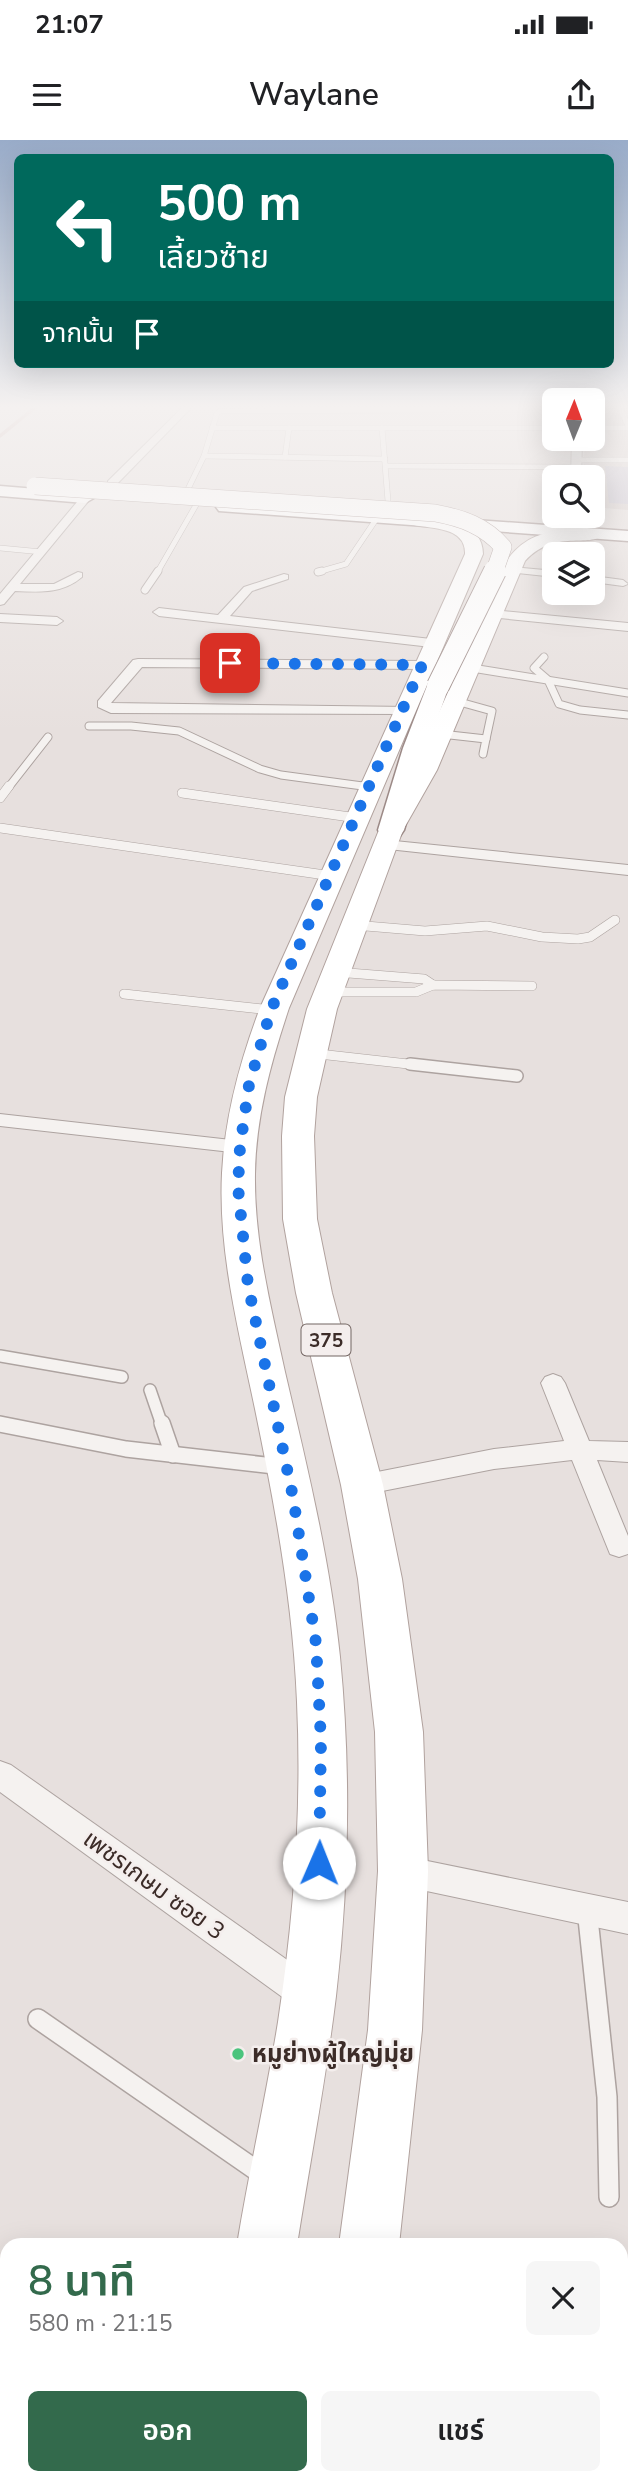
<!DOCTYPE html>
<html lang="th">
<head>
<meta charset="utf-8">
<style>
	:root { --surface:#fff; --page:#f6f6f6; --text:#202124; --muted:#757577; --accent:#336a4c }
	body { margin:0; font-family:"Nunito Sans","Noto Sans Thai",sans-serif; background:var(--page); color:var(--text); height:100vh; display:flex; flex-direction:column; font-size:26px; white-space:nowrap }
	* { box-sizing:border-box; margin:0 }
	p { font-size:23px; color:var(--muted) }
	.icon { flex:none; width:38px; height:38px; fill:none; stroke:currentColor; stroke-width:2; stroke-linecap:round; stroke-linejoin:round }
	.map { position:relative; flex:1; overflow:hidden }
	.drawer { position:absolute; left:0px; top:2098px; width:628px; height:247px; display:flex; flex-direction:column; background:var(--surface); border-radius:21px 21px 0 0; box-shadow:0 7px 28px #0002 }
	.drawer>* { flex:none }
	.hud { position:absolute; left:14px; top:14px; width:600px; height:214px; border-radius:10px; box-shadow:0 7px 28px #0002; background:#00695c; color:#fff; overflow:hidden }
	.needle { width:46px; rotate:1deg }
	.fabs { position:absolute; left:542px; top:248px; display:grid; gap:14px }
	.fabs a { display:grid; place-items:center; width:63px; height:63px; border-radius:10px; background:var(--surface); box-shadow:0 7px 28px #0002; font-size:35px }
	.pin { position:absolute; display:grid; place-items:center; width:60px; height:60px; color:#fff; margin:-30px; border-radius:14px; box-shadow:0 4px 10px #0006 }
	.me { position:absolute; width:77px; margin:-38px; rotate:1deg; stroke-linejoin:round; filter:drop-shadow(0 0 5px #0008) }
	.turn { display:flex; align-items:center; gap:24px; height:147px; padding:0 28px; font-size:32px }
	.turn .icon { width:91px; height:91px; stroke-width:2.5 }
	.turn b { display:block; font-size:49px; line-height:60px }
	.then { display:flex; align-items:center; height:66px; padding:0 28px; background:#0003; gap:14px; font-size:26px }
	.round { display:grid; place-items:center; flex:none; width:74px; height:74px; border-radius:10px; background:var(--page) }
	.overview { display:flex; align-items:center; justify-content:space-between; height:119px; padding:0 28px }
	h1 { font-size:42px; font-weight:600; line-height:52px; color:var(--accent) }
	.button { display:flex; gap:14px; margin-top:auto; padding:14px 28px }
	.button a { flex:1; height:80px; border-radius:10px; background:var(--accent); color:#fff; font-size:28px; font-weight:600; line-height:80px; text-align:center }
	.button a+a { background:var(--page); color:var(--text) }
	.status { display:flex; justify-content:space-between; align-items:center; height:49px; padding:0 35px; background:var(--surface); direction:ltr }
	.status svg { height:19px; fill:currentColor }
	header { display:flex; justify-content:space-between; align-items:center; height:91px; padding:0 28px; background:var(--surface); font-size:32px; font-weight:600 }
	.map>svg:first-child { display:block }
	.built { fill:#d8cecc }
	.green { fill:#c5c0d0 }
	.lines { fill:none; stroke-linecap:round; stroke-linejoin:round }
	.stream { stroke:#c49f9b; stroke-width:3.5 }
	.lane-far5-casing { stroke:#ada3a0; stroke-width:6 }
	.lane-far4-casing { stroke:#ada3a0; stroke-width:9 }
	.lane-far3-casing { stroke:#ada3a0; stroke-width:10 }
	.lane-far2-casing { stroke:#ada3a0; stroke-width:14 }
	.lane-far1-casing { stroke:#ada3a0; stroke-width:18 }
	.lane-casing { stroke:#ada3a0; stroke-width:22 }
	.street-casing { stroke:#ada3a0; stroke-width:2 }
	.primary-casing { stroke:#b1a29e; stroke-width:2 }
	.highway-casing { stroke:#9c8a87; stroke-width:3 }
	.lane-far5 { stroke:#f5f2f0; stroke-width:5 }
	.lane-far4 { stroke:#f5f2f0; stroke-width:7 }
	.lane-far3 { stroke:#f5f2f0; stroke-width:9 }
	.lane-far2 { stroke:#f5f2f0; stroke-width:11 }
	.lane-far1 { stroke:#f5f2f0; stroke-width:15 }
	.lane { stroke:#f5f2f0; stroke-width:19 }
	.street { fill:#f5f2f0; fill-rule:evenodd }
	.primary { fill:#fff; fill-rule:evenodd }
	.highway { fill:#fff; fill-rule:evenodd }
	.highway-bridge-far1-casing { stroke:#9c8a87; stroke-width:18; stroke-linecap:butt }
	.highway-bridge-casing { stroke:#9c8a87; stroke-width:24; stroke-linecap:butt }
	.highway-bridge-far1 { stroke:#fff; stroke-width:17 }
	.highway-bridge { stroke:#fff; stroke-width:22 }
	.route { stroke:#1a73e8; stroke-width:12; stroke-dasharray:0 21.6 }
	.poi-dot { fill:#4bc47d; stroke:#f4eeed; stroke-width:2.5 }
	.labels { text-anchor:middle; stroke-width:5; stroke-linejoin:round; paint-order:stroke }
	.shield { fill:#f4eeed; stroke:#736663; stroke-width:2 }
	.shield-label { font-size:19px; font-weight:bold; fill:#3c2c28 }
	.near-street-label { font-size:24px; fill:#3c2c28; stroke:#f4eeed }
	.near-poi-label { font-size:24px; font-weight:bold; fill:#3c2c28; stroke:#f4eeed; text-anchor:start }
</style>
</head>
<body>
<div class="status"><b>21:07</b><svg viewBox="0 0 49 12"><path d="M0 12V9h3v3zM5 12V6h3v6zM10 12V3h3v9zM15 12V0h3v12zM26 1h20v11H26zM47 4h2v5h-2z"/></svg></div>
<header><svg class="icon" aria-label="menu" viewBox="0 0 24 24"><path d="M4 6h16M4 12h16M4 18h16"/></svg>Waylane<svg class="icon" aria-label="share" viewBox="0 0 24 24"><path d="M12 15V3M7 8l5-5 5 5M5 13v7h14v-7"/></svg></header>
<div class="map">
<svg width="628" height="2344" viewBox="0 0 628 2344">
	<rect width="100%" height="100%" fill="#e7e0de"/>
	<!-- built -->
	<path class="built" d="M 593,265 L 628,265 L 628,370 L 593,367 L 593,338 L 583,338 L 585,299 L 593,299 Z"/>
	<!-- green -->
	<path class="green" d="M 605,326 L 628,327 L 628,364 L 609,363 Z"/>
	<g class="lines">
		<!-- stream -->
		<path class="stream" d="M 0,296 L 38,265"/>
		<defs>
			<g id="lane-far5">
				<path d="M 619,265 L 628,286"/>
				<path d="M 212,288 L 555,288"/>
				<path d="M 382,288 L 388,361"/>
				<path d="M 593,288 L 628,288"/>
				<path d="M 204,316 L 385,319"/>
				<path d="M 285,317 L 289,288"/>
				<path d="M 577,320 L 628,320"/>
				<path d="M 386,326 L 577,327"/>
				<path d="M 188,349 L 204,316 L 217,273 L 220,271 L 441,270"/>
				<path d="M 0,408 L 42,412"/>
				<path d="M 318,432 L 346,424 L 377,378"/>
				<path d="M 157,433 L 196,365"/>
			</g>
			<g id="lane-far4">
				<path d="M 318,432 L 322,431"/>
				<path d="M 145,450 L 158,431"/>
				<path d="M 544,517 L 534,528 L 548,540 L 559,564 L 580,570 L 628,575"/>
				<path d="M 472,528 L 628,553"/>
				<path d="M 456,561 L 492,571 L 486,599"/>
				<path d="M 89,586 L 131,586 L 179,591 L 260,629 L 281,635 L 370,647"/>
				<path d="M 441,594 L 486,599 L 483,614"/>
				<path d="M 8,648 L 48,597"/>
			</g>
			<g id="lane-far3">
				<path d="M 364,646 L 370,647"/>
				<path d="M 182,653 L 357,678"/>
				<path d="M 0,658 L 9,646"/>
				<path d="M 0,688 L 332,736"/>
				<path d="M 354,785 L 425,791 L 487,786 L 542,797 L 578,799 L 590,797 L 615,780"/>
				<path d="M 336,832 L 424,839 L 433,845"/>
				<path d="M 329,852 L 416,852 L 433,845 L 532,846"/>
				<path d="M 124,854 L 271,870"/>
				<path d="M 310,913 L 426,926"/>
			</g>
			<g id="lane-far2">
				<path d="M 410,924 L 517,936"/>
				<path d="M 0,1216 L 122,1237"/>
				<path d="M 150,1250 L 162,1285"/>
				<path d="M 0,1284 L 3,1285"/>
			</g>
			<g id="lane-far1">
				<path d="M 162,1283 L 173,1315"/>
				<path d="M 0,1284 L 126,1309 L 283,1327"/>
			</g>
			<g id="lane">
				<path d="M 587,1769 L 607,1957 L 609,2057"/>
				<path d="M 38,1879 L 263,2035"/>
				<path d="M 404,2338 L 423,2344"/>
				<path d="M 21,2344 L 22,2338"/>
				<path d="M 568,2344 L 575,2338"/>
			</g>
			<g id="street">
				<path d="M 185,265 L 194,265 L 116,345 L 108,345 L 108,341 Z"/>
				<path d="M 572,299 L 582,299 L 581,338 L 571,338 Z"/>
				<path d="M 82,356 L 91,358 L 20,444 L 54,444 L 78,432 L 82,433 L 82,437 C 62,454 40,452 15,451 L 4,464 L 0,465 L 0,454 Z"/>
				<path d="M 512,427 L 555,431 L 555,437 L 508,432 L 506,430 Z"/>
				<path d="M 284,434 L 288,435 L 288,439 L 252,451 L 230,476 L 431,499 L 437,503 L 431,507 L 159,476 L 153,472 L 159,468 L 218,475 L 244,447 Z"/>
				<path d="M 593,436 L 623,440 L 628,444 L 623,446 L 593,442 Z"/>
				<path d="M 493,470 L 628,483 L 628,491 L 489,477 L 489,471 Z"/>
				<path d="M 0,474 L 57,477 L 63,481 L 57,485 L 0,482 Z"/>
				<path d="M 138,519 L 422,521 L 428,525 L 422,529 L 142,527 L 111,563 L 409,567 L 411,570 L 404,574 L 111,573 L 98,567 L 98,561 L 133,520 Z"/>
				<path d="M 385,700 L 628,725 L 628,735 L 379,708 L 377,705 Z"/>
				<path d="M 0,974 L 240,1001 L 247,1003 L 250,1007 L 247,1011 L 240,1013 L 0,986 Z"/>
				<path d="M 553,1234 L 561,1237 L 565,1243 L 589,1301 L 628,1302 L 628,1322 L 597,1320 L 628,1396 L 628,1414 L 619,1417 L 610,1414 L 572,1320 L 494,1329 L 362,1355 L 353,1352 L 349,1345 L 353,1338 L 362,1335 L 494,1309 L 564,1301 L 541,1243 L 545,1237 Z"/>
				<path d="M 0,1621 L 11,1625 L 320,1843 L 325,1855 L 320,1867 L 308,1872 L 296,1867 L 0,1652 Z"/>
				<path d="M 403,1716 L 628,1762 L 628,1794 L 403,1746 L 392,1742 L 387,1731 L 392,1720 Z"/>
				<path d="M 0,2147 L 7,2150 L 7,2194 L 0,2191 Z"/>
			</g>
			<g id="primary">
				<path d="M 420,376 C 445,379 483,382 483,414 L 289,868 C 271,922 256,976 255,1034 C 254,1101 271,1167 285,1232 C 307,1326 330,1420 340,1517 C 351,1629 349,1744 336,1856 C 326,1939 310,2022 297,2105 L 237,2105 C 249,2031 266,1957 278,1882 C 294,1777 302,1669 297,1562 C 293,1463 275,1366 255,1269 C 239,1192 218,1112 222,1033 C 225,975 240,921 260,868 L 465,414 C 466,387 433,389 414,385 L 411,381 Z"/>
				<path d="M 572,389 L 595,389 L 604,394 C 590,409 555,388 525,421 L 437,630 L 403,690 L 337,869 L 317,957 L 314,996 L 317,1079 L 332,1153 L 383,1345 L 402,1439 L 423,1592 L 428,1731 L 422,1890 L 399,2105 L 339,2105 L 368,1890 L 378,1731 L 375,1592 L 358,1439 L 341,1345 L 296,1153 L 283,1079 L 282,996 L 285,957 L 307,869 L 379,690 L 413,630 L 508,419 C 524,397 545,391 572,389 Z"/>
				<path d="M 195,2338 L 261,2338 L 260,2344 L 194,2344 Z"/>
				<path d="M 307,2338 L 373,2338 L 372,2344 L 306,2344 Z"/>
			</g>
			<g id="highway">
				<path d="M 0,346 L 85,353 L 94,358 L 85,363 L 0,356 Z"/>
				<path d="M 225,362 L 628,391 L 628,401 L 219,371 L 216,367 Z"/>
				<path d="M 438,539 L 446,541 L 449,546 L 427,608 L 404,690 L 400,696 L 391,698 L 382,696 L 378,690 L 403,608 L 427,546 L 430,541 Z"/>
			</g>
		</defs>
		<!-- lane-far5 casing -->
		<use href="#lane-far5" class="lane-far5-casing"/>
		<!-- lane-far4 casing -->
		<use href="#lane-far4" class="lane-far4-casing"/>
		<!-- lane-far3 casing -->
		<use href="#lane-far3" class="lane-far3-casing"/>
		<!-- lane-far2 casing -->
		<use href="#lane-far2" class="lane-far2-casing"/>
		<!-- lane-far1 casing -->
		<use href="#lane-far1" class="lane-far1-casing"/>
		<!-- lane casing -->
		<use href="#lane" class="lane-casing"/>
		<!-- street casing -->
		<use href="#street" class="street-casing"/>
		<!-- primary casing -->
		<use href="#primary" class="primary-casing"/>
		<!-- highway casing -->
		<use href="#highway" class="highway-casing"/>
		<!-- lane-far5 -->
		<use href="#lane-far5" class="lane-far5"/>
		<!-- lane-far4 -->
		<use href="#lane-far4" class="lane-far4"/>
		<!-- lane-far3 -->
		<use href="#lane-far3" class="lane-far3"/>
		<!-- lane-far2 -->
		<use href="#lane-far2" class="lane-far2"/>
		<!-- lane-far1 -->
		<use href="#lane-far1" class="lane-far1"/>
		<!-- lane -->
		<use href="#lane" class="lane"/>
		<!-- street -->
		<use href="#street" class="street"/>
		<!-- primary -->
		<use href="#primary" class="primary"/>
		<!-- highway -->
		<use href="#highway" class="highway"/>
		<defs>
			<path id="highway-bridge-far1" d="M 35,346 L 435,373 C 462,378 485,386 503,407 L 494,433"/>
			<path id="highway-bridge" d="M 438,546 L 495,431"/>
		</defs>
		<!-- highway-bridge-far1 casing -->
		<use href="#highway-bridge-far1" class="highway-bridge-far1-casing"/>
		<!-- highway-bridge casing -->
		<use href="#highway-bridge" class="highway-bridge-casing"/>
		<!-- highway-bridge-far1 -->
		<use href="#highway-bridge-far1" class="highway-bridge-far1"/>
		<!-- highway-bridge -->
		<use href="#highway-bridge" class="highway-bridge"/>
	</g>
	<!-- sky -->
	<linearGradient id="sky" x2="0" y2="1"><stop stop-color="#99acc9"/><stop offset="0.45" stop-color="#f4f1f0"/><stop offset="1" stop-color="#f4f1f0" stop-opacity="0"/></linearGradient>
	<rect width="628" height="593" fill="url(#sky)"/>
	<g class="lines">
		<!-- route -->
		<path class="route" d="M 230,523 L 422,525 L 271,870 L 249,945 L 240,1007 L 238,1047 L 248,1145 L 293,1357 L 316,1503 L 321,1601 L 319,1723"/>
	</g>
	<!-- markers -->
	<circle class="poi-dot" cx="238" cy="1914" r="7"/>
	<g class="labels">
		<!-- shield labels -->
		<rect class="shield" x="301.5" y="1184.5" width="49" height="31" rx="5"/>
		<g class="shield-label">
			<text x="326" y="1207">375</text>
		</g>
		<!-- near-street labels -->
		<g class="near-street-label">
			<text transform="translate(154 1745) rotate(36)" y="8">เพชรเกษม ซอย 3</text>
		</g>
		<!-- near-poi labels -->
		<g class="near-poi-label">
			<text x="252" y="1922">หมูย่างผู้ใหญ่มุ่ย</text>
		</g>
	</g>
</svg>
<div class="fabs">
<a><svg class="needle" viewBox="-14 -14 28 28"><path d="M0-13l5 13h-10z" fill="#e53935"/><path d="M0 13l5-13h-10z" fill="#757577"/></svg></a>
<a><svg class="icon" aria-label="search" viewBox="0 0 24 24"><circle cx="10" cy="10" r="6"/><path d="M15 15l6 6"/></svg></a>
<a><svg class="icon" aria-label="layers" viewBox="0 0 24 24"><path d="M12 4l9 5-9 5-9-5zM3 14l9 5 9-5"/></svg></a>
</div>
<div class="pin" style="left:230px;top:523px;background:#d93025"><svg class="icon" aria-label="arrive" viewBox="0 0 24 24"><path d="M6 21V4h12l-3 4 3 4H6"/></svg></div>
<svg class="me" style="left:319px;top:1723px" viewBox="-20 -20 40 40"><circle r="19" fill="#fff"/><path d="M0-13L10 11 0 6-10 11z" fill="#1a73e8"/></svg>
<div class="hud">
<div class="turn"><svg class="icon" aria-label="left" viewBox="0 0 24 24"><path d="M17 20v-9H6M10 6l-5 5 5 5"/></svg><div><b>500 m</b>เลี้ยวซ้าย</div></div>
<div class="then">จากนั้น<svg class="icon" aria-label="arrive" viewBox="0 0 24 24"><path d="M6 21V4h12l-3 4 3 4H6"/></svg></div>
</div>
<section class="drawer">
<div class="overview"><div><h1>8 นาที</h1><p>580 m · 21:15</p></div><a class="round"><svg class="icon" aria-label="close" viewBox="0 0 24 24"><path d="M6 6l12 12M18 6L6 18"/></svg></a></div>
<div class="button"><a>ออก</a><a>แชร์</a></div>
</section>
</div>
</body>
</html>
